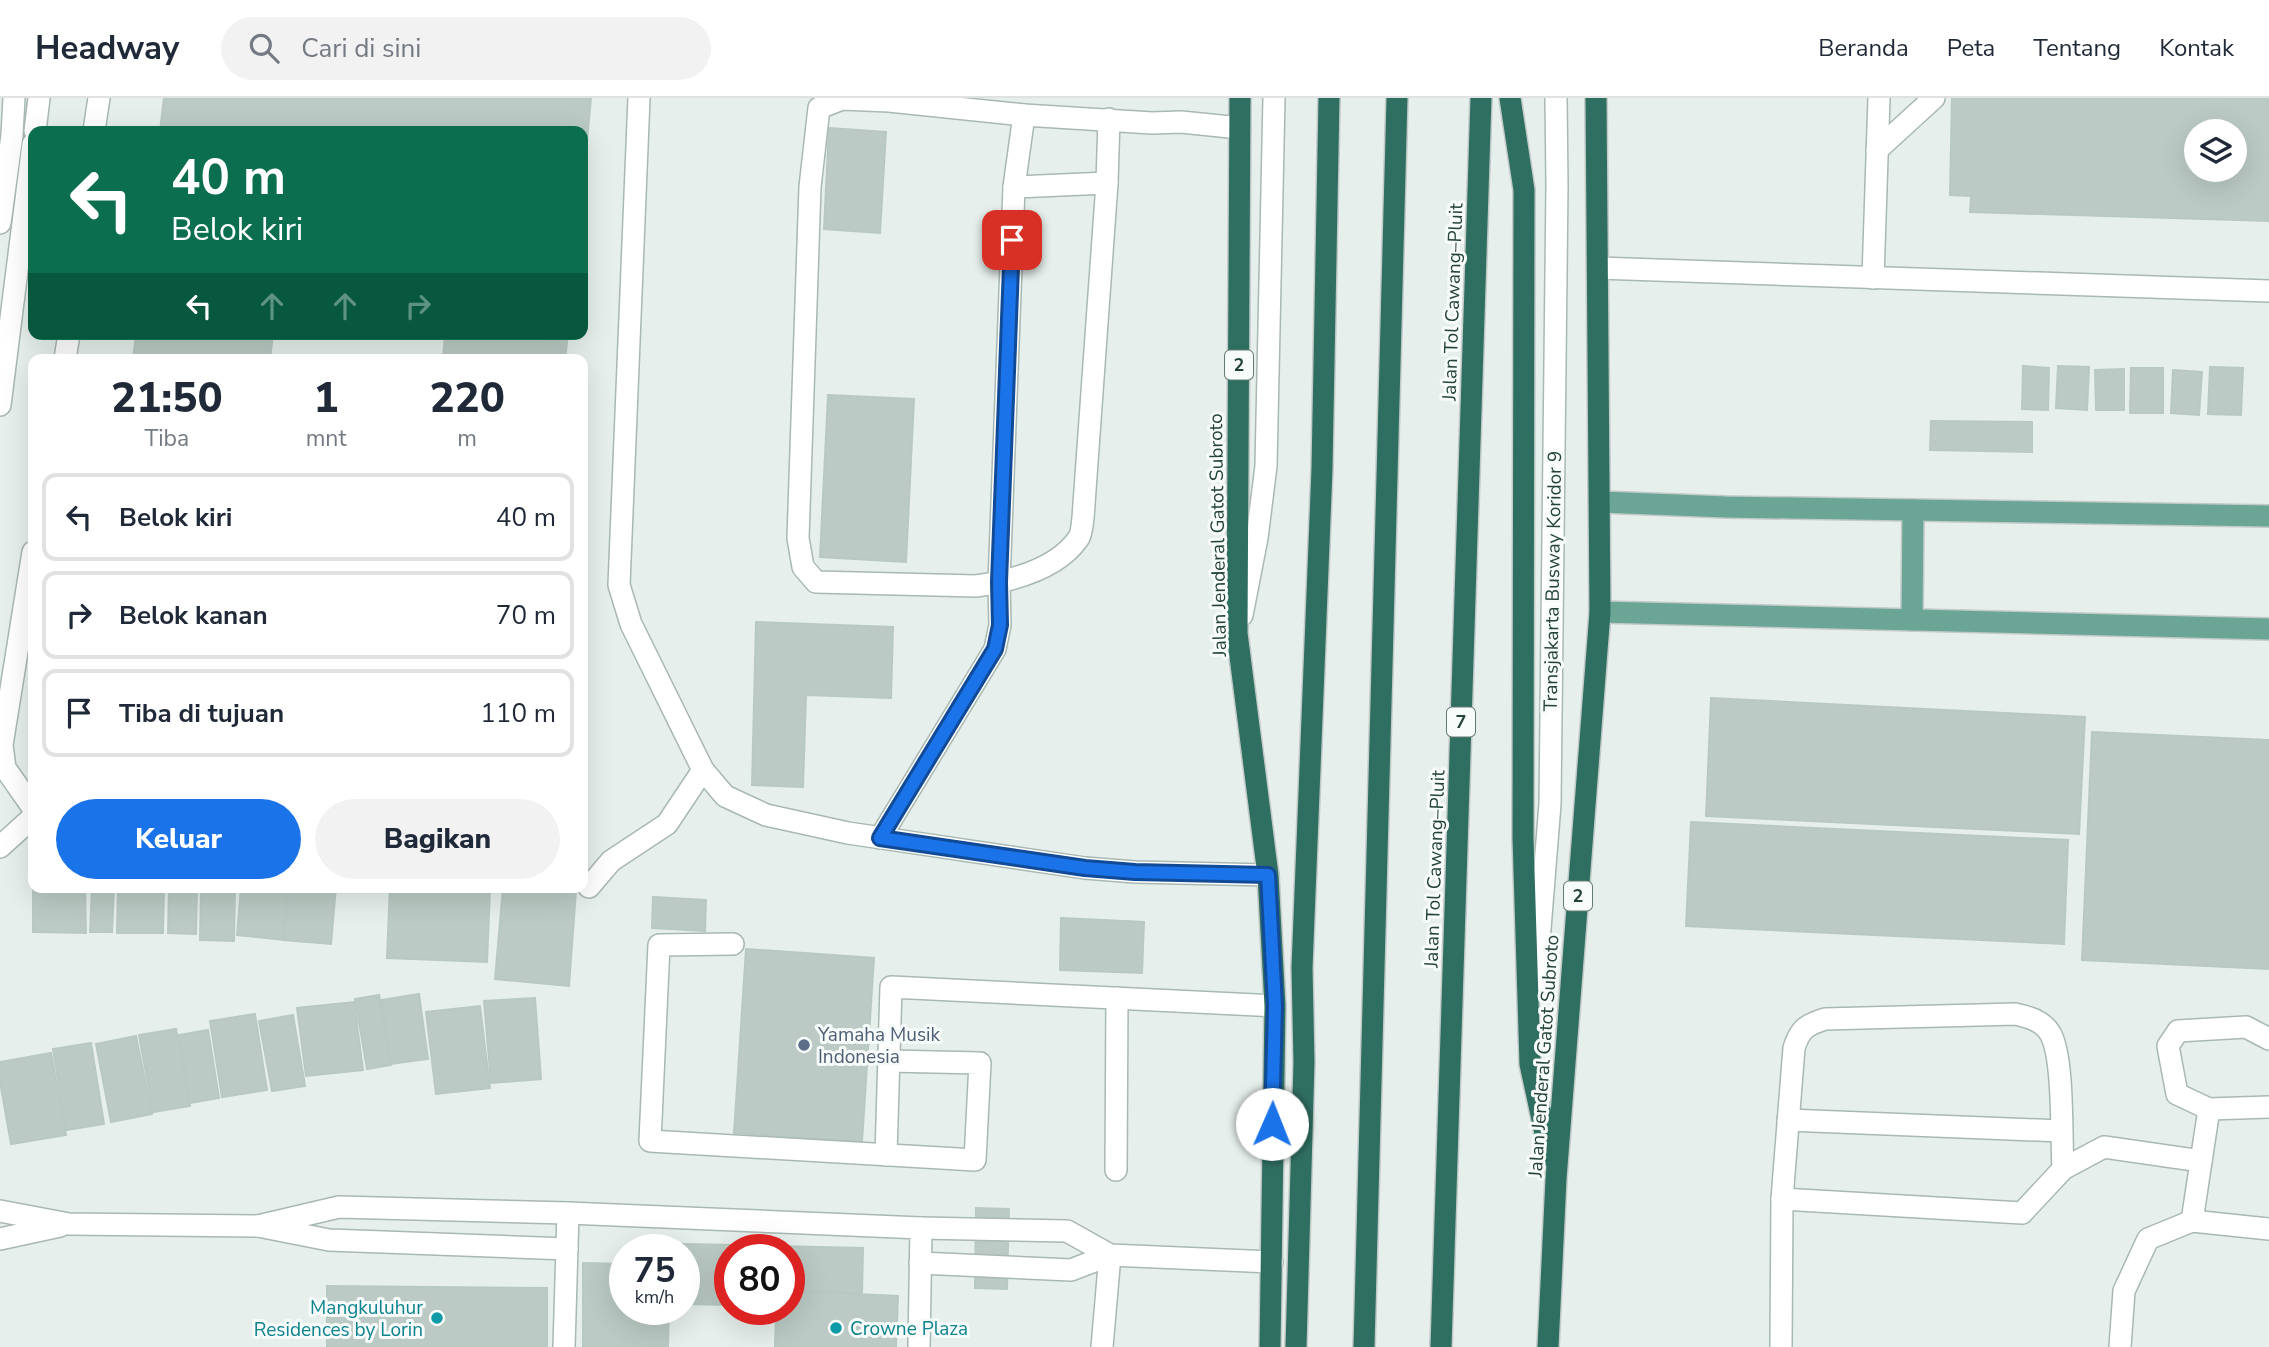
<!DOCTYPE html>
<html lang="id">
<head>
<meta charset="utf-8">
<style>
	:root { --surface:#fff; --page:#f2f2f3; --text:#1f2937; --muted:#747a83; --line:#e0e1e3; --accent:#1a73e8 }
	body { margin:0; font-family:"Nunito Sans",sans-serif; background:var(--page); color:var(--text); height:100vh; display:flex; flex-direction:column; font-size:26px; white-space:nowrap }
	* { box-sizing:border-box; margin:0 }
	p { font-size:23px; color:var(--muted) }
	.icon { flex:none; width:38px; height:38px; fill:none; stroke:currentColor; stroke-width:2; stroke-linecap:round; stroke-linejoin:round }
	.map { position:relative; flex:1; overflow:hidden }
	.panel { position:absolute; left:28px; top:256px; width:560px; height:539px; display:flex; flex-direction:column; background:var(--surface); border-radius:14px; box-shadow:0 7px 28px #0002 }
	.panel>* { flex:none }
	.banner { position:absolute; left:28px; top:28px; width:560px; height:214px; border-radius:14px; box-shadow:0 7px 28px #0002; background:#0b6e4f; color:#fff; overflow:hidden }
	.fabs { position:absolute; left:2184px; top:21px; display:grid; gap:14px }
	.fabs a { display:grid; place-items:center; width:63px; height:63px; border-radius:50%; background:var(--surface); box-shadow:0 7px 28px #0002; font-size:35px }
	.speed { position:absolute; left:609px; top:1136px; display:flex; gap:14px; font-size:35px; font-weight:700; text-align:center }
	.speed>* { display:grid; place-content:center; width:91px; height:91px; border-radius:50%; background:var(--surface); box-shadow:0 7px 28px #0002; line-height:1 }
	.speed small { font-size:18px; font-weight:400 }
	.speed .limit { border:10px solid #d22; background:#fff; color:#111 }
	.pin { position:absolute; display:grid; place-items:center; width:60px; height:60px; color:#fff; margin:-30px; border-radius:14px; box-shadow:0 4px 10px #0006 }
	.me { position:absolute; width:77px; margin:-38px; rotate:1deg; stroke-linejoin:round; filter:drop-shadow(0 0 5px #0008) }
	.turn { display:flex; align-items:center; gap:24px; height:147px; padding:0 28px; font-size:32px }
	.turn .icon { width:91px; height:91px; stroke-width:2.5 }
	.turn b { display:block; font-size:49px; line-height:60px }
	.lanes { display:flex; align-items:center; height:66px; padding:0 28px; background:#0003; justify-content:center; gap:35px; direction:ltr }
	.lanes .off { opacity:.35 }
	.eta { display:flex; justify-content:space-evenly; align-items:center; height:119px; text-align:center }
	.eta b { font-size:42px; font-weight:800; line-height:49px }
	.button { display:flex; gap:14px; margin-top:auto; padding:14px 28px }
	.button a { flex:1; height:80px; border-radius:42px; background:var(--accent); color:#fff; font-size:28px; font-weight:800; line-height:80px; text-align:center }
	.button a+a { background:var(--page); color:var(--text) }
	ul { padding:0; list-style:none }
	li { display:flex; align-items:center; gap:21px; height:88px; margin:0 14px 10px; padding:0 14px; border:4px solid var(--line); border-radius:14px }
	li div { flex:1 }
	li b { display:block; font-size:26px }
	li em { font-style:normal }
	header { display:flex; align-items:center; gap:42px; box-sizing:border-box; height:98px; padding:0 35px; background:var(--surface); border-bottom:2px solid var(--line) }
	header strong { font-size:33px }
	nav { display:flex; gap:38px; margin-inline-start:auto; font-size:24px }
	.search { width:490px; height:63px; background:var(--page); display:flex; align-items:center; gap:18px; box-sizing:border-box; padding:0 24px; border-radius:38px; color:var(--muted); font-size:26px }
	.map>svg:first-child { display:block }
	.building { fill:#bbcac4; stroke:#b8c9c2; stroke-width:2; fill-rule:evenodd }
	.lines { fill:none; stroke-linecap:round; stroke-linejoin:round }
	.minor-casing { stroke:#a8b8b2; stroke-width:24 }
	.major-casing { stroke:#c2cac8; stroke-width:24 }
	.highway-casing { stroke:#c2cac8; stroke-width:24 }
	.minor { stroke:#fff; stroke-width:21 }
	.major { stroke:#6aa596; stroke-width:21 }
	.highway { stroke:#2f6f62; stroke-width:21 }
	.route-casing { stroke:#114b97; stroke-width:18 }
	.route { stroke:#1a73e8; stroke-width:12 }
	.service-dot { fill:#5c6f8a; stroke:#f7fbf9; stroke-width:2.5 }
	.culture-dot { fill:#0f9aa8; stroke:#f7fbf9; stroke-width:2.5 }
	.labels { text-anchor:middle; stroke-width:6; stroke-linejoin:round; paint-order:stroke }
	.shield { fill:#f7fbf9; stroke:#637a73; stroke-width:2 }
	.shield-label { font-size:18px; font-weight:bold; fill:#24423a }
	.street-label { font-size:19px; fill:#24423a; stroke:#f7fbf9 }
	.service-label { font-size:19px; fill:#4e5e75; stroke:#f7fbf9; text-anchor:start }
	.culture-label { font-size:19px; fill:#0d838f; stroke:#f7fbf9; text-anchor:end }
</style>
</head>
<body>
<header>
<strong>Headway</strong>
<div class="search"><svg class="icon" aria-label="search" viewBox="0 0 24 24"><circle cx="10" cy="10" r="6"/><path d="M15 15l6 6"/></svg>Cari di sini</div>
<nav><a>Beranda</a><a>Peta</a><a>Tentang</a><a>Kontak</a></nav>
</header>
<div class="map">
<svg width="2269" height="1249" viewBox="0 0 2269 1249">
	<rect width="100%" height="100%" fill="#e6efeb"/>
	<!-- building -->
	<g class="building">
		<path d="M 164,0 L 591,0 L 583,85 L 583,33 L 160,33 Z"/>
		<path d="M 1952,0 L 2269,0 L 2269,123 L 1970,114 L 1971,98 L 1950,97 ZM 2196,33 L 2235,33 L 2235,72 L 2196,72 Z"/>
		<path d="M 829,30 L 886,34 L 880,135 L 824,131 Z"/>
		<path d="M 136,236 L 273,236 L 270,261 L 133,261 Z"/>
		<path d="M 445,236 L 568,236 L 565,261 L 443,261 Z"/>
		<path d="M 2023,268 L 2049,270 L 2048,312 L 2022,311 Z"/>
		<path d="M 2058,268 L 2089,269 L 2087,312 L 2056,310 Z"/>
		<path d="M 2210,269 L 2243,270 L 2241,317 L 2208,316 Z"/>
		<path d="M 2131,270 L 2163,270 L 2163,315 L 2130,315 Z"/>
		<path d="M 2124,271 L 2124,312 L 2096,312 L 2095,272 Z"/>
		<path d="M 2173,272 L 2202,274 L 2199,317 L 2171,315 Z"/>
		<path d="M 828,297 L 914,301 L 906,464 L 820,459 Z"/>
		<path d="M 1931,323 L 2032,324 L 2032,354 L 1930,352 Z"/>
		<path d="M 756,524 L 893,529 L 891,600 L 806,597 L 803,689 L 752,687 Z"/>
		<path d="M 1711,600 L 2085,619 L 2079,736 L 1706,718 Z"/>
		<path d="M 2092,634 L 2269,642 L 2269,871 L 2082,862 Z"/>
		<path d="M 1691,724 L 2068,742 L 2064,846 L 1686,828 Z"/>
		<path d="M 33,763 L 33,789 L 85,789 L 86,835 L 33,834 Z"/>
		<path d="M 92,789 L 114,789 L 112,834 L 90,834 Z"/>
		<path d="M 118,789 L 164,789 L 163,835 L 117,835 Z"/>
		<path d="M 169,789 L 197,789 L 196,836 L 168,835 Z"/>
		<path d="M 201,789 L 235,789 L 234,843 L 200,842 Z"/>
		<path d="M 241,789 L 288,789 L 284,842 L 237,837 Z"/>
		<path d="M 288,789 L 336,789 L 331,846 L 284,842 Z"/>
		<path d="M 390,789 L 490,792 L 487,864 L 387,860 Z"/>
		<path d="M 503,789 L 576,793 L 569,888 L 495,881 Z"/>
		<path d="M 653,799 L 706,802 L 705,833 L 652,830 Z"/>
		<path d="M 1061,820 L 1144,824 L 1142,875 L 1060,872 Z"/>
		<path d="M 746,851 L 874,860 L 862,1044 L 734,1035 Z"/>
		<path d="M 419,896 L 428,961 L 391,966 L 381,902 Z"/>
		<path d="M 379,897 L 391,967 L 367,971 L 355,901 Z"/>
		<path d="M 535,900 L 541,981 L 491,985 L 484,903 Z"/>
		<path d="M 354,904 L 363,972 L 306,978 L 297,910 Z"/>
		<path d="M 480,908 L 490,990 L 436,996 L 426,914 Z"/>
		<path d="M 255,916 L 267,992 L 222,999 L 210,923 Z"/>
		<path d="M 293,917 L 305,988 L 272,993 L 259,923 Z"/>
		<path d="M 176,931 L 190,1008 L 153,1014 L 139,937 Z"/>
		<path d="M 208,932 L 219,1000 L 190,1005 L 179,937 Z"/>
		<path d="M 136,938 L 152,1016 L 111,1024 L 96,946 Z"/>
		<path d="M 91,945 L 104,1026 L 66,1032 L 53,951 Z"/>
		<path d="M 51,955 L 66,1037 L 11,1046 L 0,984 L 0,964 Z"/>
		<path d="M 976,1110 L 1009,1111 L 1007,1191 L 975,1190 Z"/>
		<path d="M 642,1145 L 863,1150 L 862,1195 L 789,1193 L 789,1152 L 730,1152 L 730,1207 L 684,1206 L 684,1152 L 642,1152 Z"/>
		<path d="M 583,1165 L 625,1166 L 625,1211 L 669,1211 L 668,1249 L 583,1249 Z"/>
		<path d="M 327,1188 L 547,1190 L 547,1249 L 327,1249 Z"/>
		<path d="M 789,1193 L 898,1198 L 896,1249 L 775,1249 L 776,1211 L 789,1211 Z"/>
	</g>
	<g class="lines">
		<defs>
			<g id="minor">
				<path d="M 639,0 L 619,487 L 631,526 L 703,672 L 725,698 L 766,717 L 848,735 L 1085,770 L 1135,774 L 1268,777"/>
				<path d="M 1109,21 L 1107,85 L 1083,420 C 1082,426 1082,436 1078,441 C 1056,472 1011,483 976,488 L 816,484 L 803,469 L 798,440 L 810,89 L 819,10 L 842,1 L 889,3 L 1024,17 L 1152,25 L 1181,24 L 1240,30"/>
				<path d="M 35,33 L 39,0"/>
				<path d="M 94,33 L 99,0"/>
				<path d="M 1877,52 L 1934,0"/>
				<path d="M 1014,89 L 1107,85"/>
				<path d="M 0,125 L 12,37 L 14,0"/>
				<path d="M 1598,170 L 2269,193"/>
				<path d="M 1873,180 L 1879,0"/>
				<path d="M 65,261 L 69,236"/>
				<path d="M 0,307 L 33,46"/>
				<path d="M 33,454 L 2,647 L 5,670 L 33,710"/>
				<path d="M 1242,517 L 1257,440 L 1266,368 L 1274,0"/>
				<path d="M 880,740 L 995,551 L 1000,527 L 999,484 L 1014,89 L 1024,17"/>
				<path d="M 0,749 L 33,719"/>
				<path d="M 589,789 L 611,763 L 667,726 L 703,672"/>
				<path d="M 733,846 L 659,847 L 650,1043 L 975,1062 L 980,965 L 889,963"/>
				<path d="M 1535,893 L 1550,706 L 1557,87 L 1556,0"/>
				<path d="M 2269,941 L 2246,929 L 2178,933 L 2168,948 L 2177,996 L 2209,1011 L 2269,1009"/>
				<path d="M 1788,1022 L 2061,1033"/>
				<path d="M 886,1057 L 891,889 L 1275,908"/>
				<path d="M 1116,1072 L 1117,900"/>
				<path d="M 1782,1101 L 1794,950 C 1800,931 1806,927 1825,921 L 2015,916 C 2029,919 2044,923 2051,937 C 2064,962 2061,1039 2063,1071"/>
				<path d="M 0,1113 L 69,1126 L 258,1128 L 329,1142 L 567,1151"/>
				<path d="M 2192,1123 L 2209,1011"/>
				<path d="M 258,1128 L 339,1109 L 568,1115 L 921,1130 L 919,1249"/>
				<path d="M 921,1130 L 1067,1133 L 1110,1157 L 1272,1164"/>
				<path d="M 0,1141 L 60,1128"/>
				<path d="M 920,1165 L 1071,1172 L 1110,1157 L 1102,1249"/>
				<path d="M 564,1249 L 568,1115"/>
				<path d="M 1781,1249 L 1782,1101 L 2022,1115 L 2063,1071 L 2104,1049 L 2201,1063"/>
				<path d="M 2120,1249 L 2124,1193 L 2148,1141 L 2192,1123 L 2269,1131"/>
			</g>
			<g id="major">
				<path d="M 1601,404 L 1726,409 L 2269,418"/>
				<path d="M 1600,514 L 2269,531"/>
				<path d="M 1912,522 L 1913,412"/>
			</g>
			<g id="highway">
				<path d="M 1240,0 L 1237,535 L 1268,777 L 1275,908 L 1270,1249"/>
				<path d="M 1510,0 L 1524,92 L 1523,740 L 1530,966 L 1550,1058"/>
				<path d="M 1296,1249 L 1304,964 L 1302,870 L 1322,371 L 1329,0"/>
				<path d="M 1364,1249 L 1397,0"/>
				<path d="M 1441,1249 L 1481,0"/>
				<path d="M 1548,1249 L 1556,1081 L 1600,514 L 1596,0"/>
			</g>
		</defs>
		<!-- minor casing -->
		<use href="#minor" class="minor-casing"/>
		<!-- major casing -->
		<use href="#major" class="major-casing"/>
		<!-- highway casing -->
		<use href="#highway" class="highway-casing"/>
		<!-- minor -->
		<use href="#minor" class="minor"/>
		<!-- major -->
		<use href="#major" class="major"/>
		<!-- highway -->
		<use href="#highway" class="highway"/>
	</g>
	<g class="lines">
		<defs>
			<path id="route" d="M 1012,142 L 999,484 L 1000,527 L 995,551 L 880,740 L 1085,770 L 1135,774 L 1268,777 L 1275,908 L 1272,1026"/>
		</defs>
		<!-- route casing -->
		<use href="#route" class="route-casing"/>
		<!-- route -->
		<use href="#route" class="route"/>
	</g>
	<!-- markers -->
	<circle class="service-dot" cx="804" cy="947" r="7"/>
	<g class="culture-dot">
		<circle cx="437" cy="1220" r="7"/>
		<circle cx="836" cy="1230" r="7"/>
	</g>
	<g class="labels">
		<!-- shield labels -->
		<g class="shield">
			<rect x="1225" y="252.5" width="28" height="29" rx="5"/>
			<rect x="1447" y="609.5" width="28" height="29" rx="5"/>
			<rect x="1564" y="783.5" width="28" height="29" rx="5"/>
		</g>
		<g class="shield-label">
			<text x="1239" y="273">2</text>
			<text x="1461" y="630">7</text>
			<text x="1578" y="804">2</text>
		</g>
		<!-- street labels -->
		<g class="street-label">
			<text transform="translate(1452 204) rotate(-88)" y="7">Jalan Tol Cawang–Pluit</text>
			<text transform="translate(1217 437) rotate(-91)" y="7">Jalan Jenderal Gatot Subroto</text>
			<text transform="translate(1552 483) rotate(-89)" y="7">Transjakarta Busway Koridor 9</text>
			<text transform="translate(1434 771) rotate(-88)" y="7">Jalan Tol Cawang–Pluit</text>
			<text transform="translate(1543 958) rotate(-86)" y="7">Jalan Jenderal Gatot Subroto</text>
		</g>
		<!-- service labels -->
		<g class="service-label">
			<text x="818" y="943">Yamaha Musik<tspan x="818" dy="22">Indonesia</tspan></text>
		</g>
		<!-- culture labels -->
		<g class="culture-label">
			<text x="423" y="1216">Mangkuluhur<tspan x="423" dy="22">Residences by Lorin</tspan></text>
			<text x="850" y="1237" text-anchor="start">Crowne Plaza</text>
		</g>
	</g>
</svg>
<div class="fabs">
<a><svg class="icon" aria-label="layers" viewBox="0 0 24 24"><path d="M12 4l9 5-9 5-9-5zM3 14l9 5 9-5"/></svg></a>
</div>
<div class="speed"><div>75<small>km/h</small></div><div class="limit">80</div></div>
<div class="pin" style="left:1012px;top:142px;background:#d93025"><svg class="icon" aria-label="arrive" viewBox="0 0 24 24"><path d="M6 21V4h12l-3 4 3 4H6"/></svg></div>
<svg class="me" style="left:1272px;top:1026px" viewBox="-20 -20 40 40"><circle r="19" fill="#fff"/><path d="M0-13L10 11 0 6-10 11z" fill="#1a73e8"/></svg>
<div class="banner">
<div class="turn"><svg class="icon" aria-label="left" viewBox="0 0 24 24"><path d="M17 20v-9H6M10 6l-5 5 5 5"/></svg><div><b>40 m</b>Belok kiri</div></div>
<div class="lanes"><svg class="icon" aria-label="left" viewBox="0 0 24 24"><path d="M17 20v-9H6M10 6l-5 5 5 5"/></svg><svg class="icon off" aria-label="ahead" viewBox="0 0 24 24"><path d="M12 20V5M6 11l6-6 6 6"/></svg><svg class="icon off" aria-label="ahead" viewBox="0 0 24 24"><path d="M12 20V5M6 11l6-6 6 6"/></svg><svg class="icon off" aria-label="right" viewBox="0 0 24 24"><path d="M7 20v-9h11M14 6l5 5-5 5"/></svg></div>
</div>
<section class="panel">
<div class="eta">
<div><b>21:50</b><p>Tiba</p></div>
<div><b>1</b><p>mnt</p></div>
<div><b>220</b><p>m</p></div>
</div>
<ul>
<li><svg class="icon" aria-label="left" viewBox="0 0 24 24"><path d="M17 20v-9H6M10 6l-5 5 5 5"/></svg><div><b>Belok kiri</b></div><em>40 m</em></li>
<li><svg class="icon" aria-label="right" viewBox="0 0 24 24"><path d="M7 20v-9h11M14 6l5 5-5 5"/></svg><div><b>Belok kanan</b></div><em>70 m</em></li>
<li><svg class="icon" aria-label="arrive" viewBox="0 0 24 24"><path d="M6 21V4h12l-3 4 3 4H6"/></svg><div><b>Tiba di tujuan</b></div><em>110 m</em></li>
</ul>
<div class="button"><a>Keluar</a><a>Bagikan</a></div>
</section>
</div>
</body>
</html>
